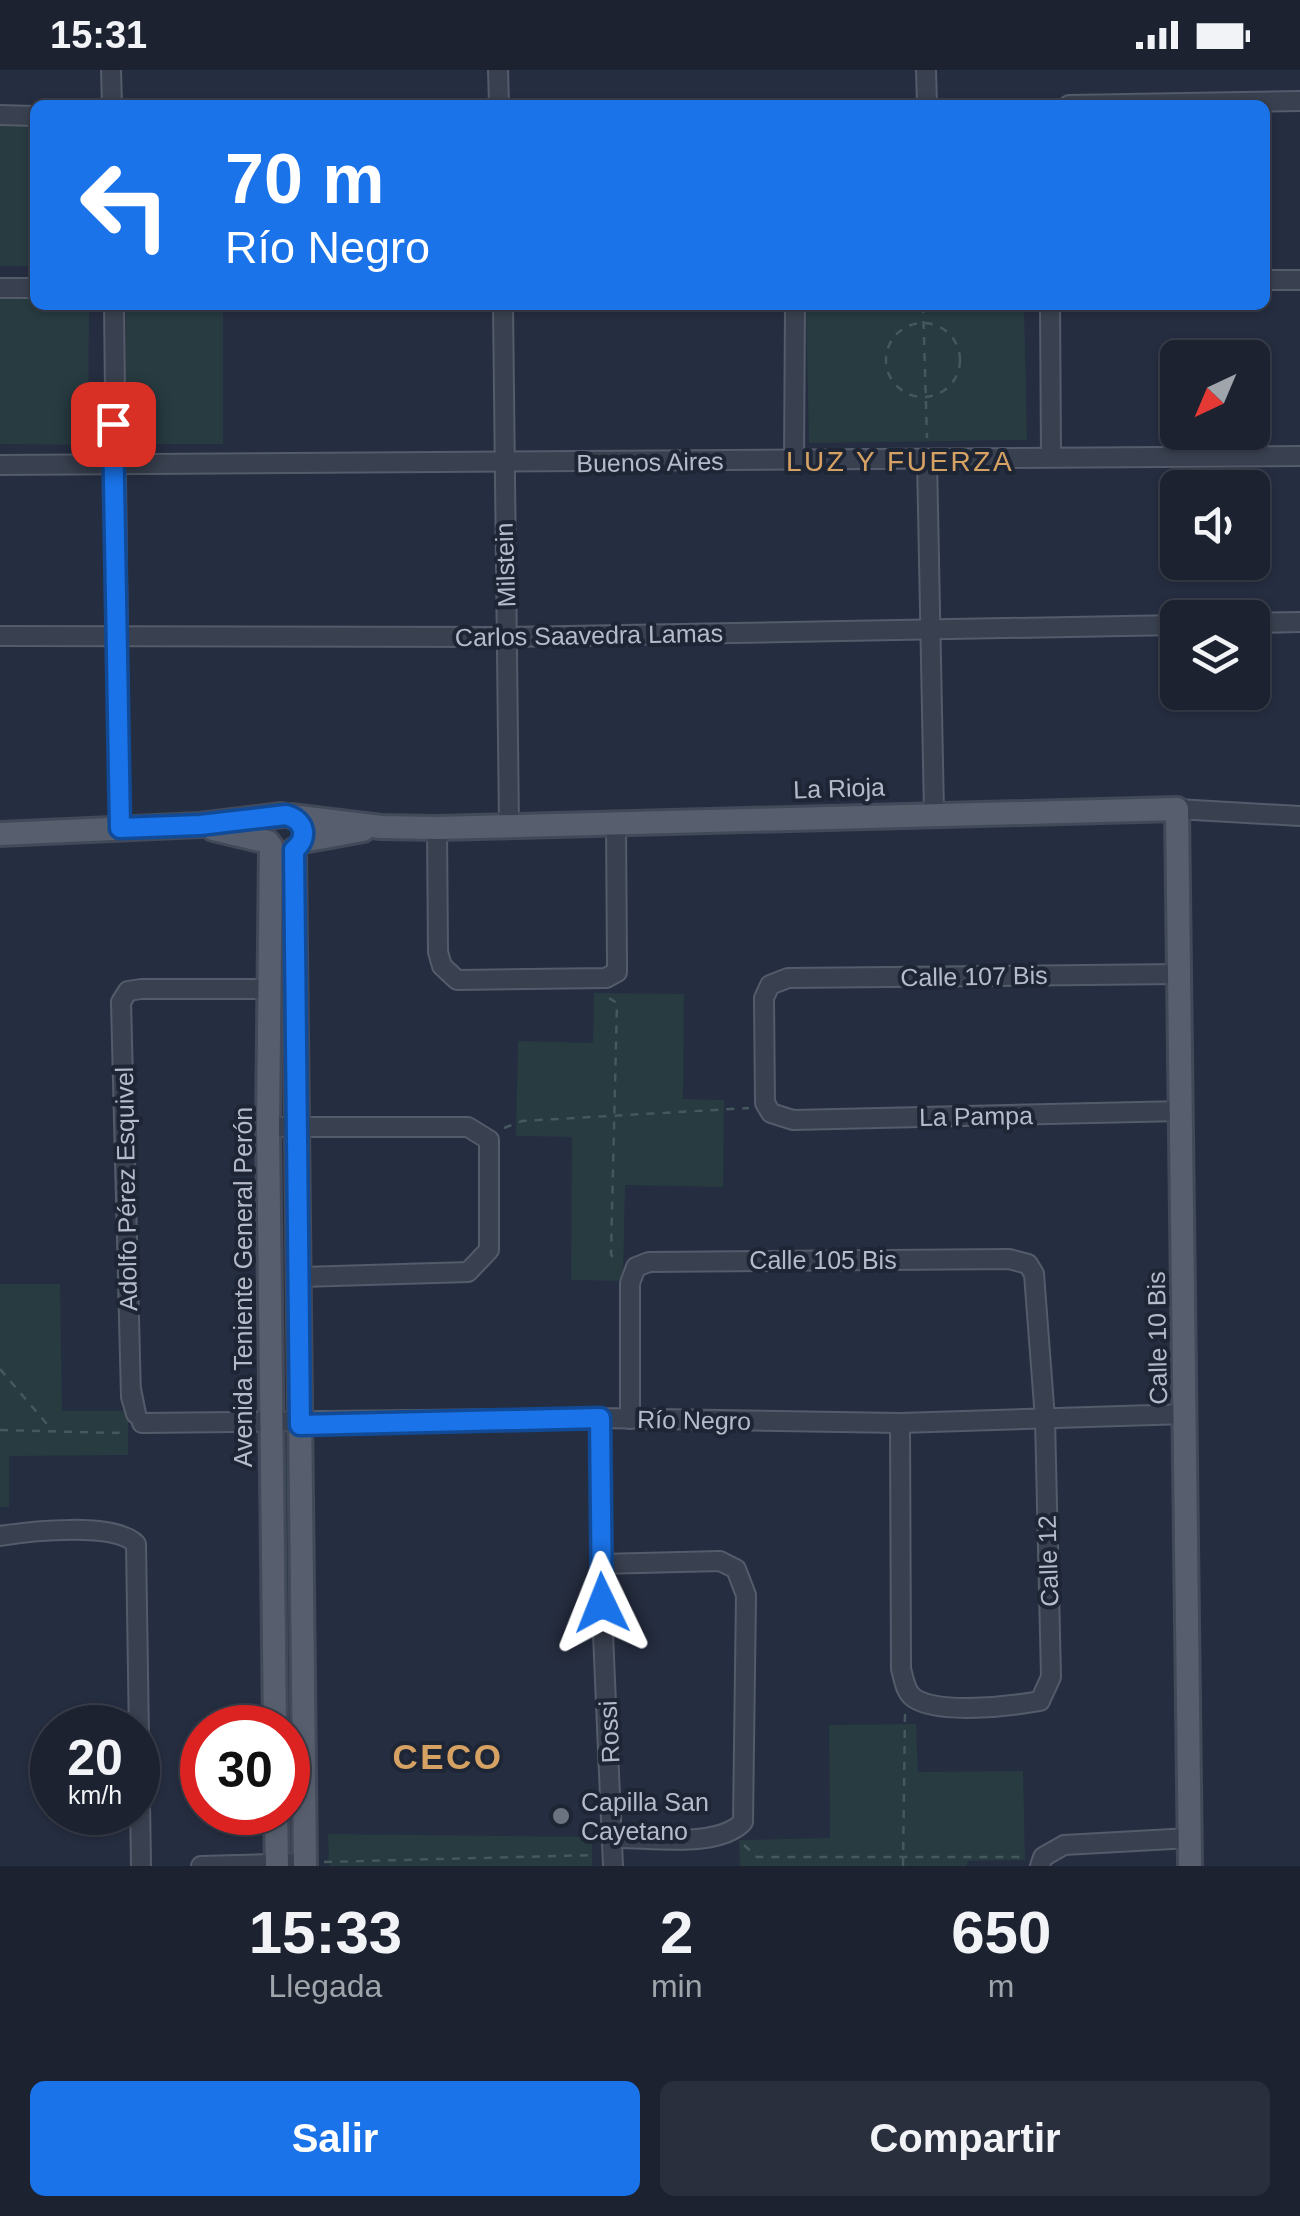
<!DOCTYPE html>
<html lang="es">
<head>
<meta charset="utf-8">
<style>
	:root { --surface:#1c2230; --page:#292f3c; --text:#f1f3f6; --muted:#a0a4ab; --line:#3a3f4c; --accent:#1a73e8 }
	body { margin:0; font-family:Helvetica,sans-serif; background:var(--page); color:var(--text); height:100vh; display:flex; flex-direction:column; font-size:38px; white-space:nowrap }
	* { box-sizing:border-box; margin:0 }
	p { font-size:32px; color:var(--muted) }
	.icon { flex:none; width:55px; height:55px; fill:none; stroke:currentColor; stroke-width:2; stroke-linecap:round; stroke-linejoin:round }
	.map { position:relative; height:1796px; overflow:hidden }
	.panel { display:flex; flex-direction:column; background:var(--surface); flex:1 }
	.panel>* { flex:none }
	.hud { position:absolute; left:30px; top:30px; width:1240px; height:210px; border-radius:15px; box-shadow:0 2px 8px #0004,0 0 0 2px var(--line); background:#1a73e8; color:#fff; overflow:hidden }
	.needle { width:65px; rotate:224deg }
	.tools { position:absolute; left:1160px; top:270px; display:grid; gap:20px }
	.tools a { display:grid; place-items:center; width:110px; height:110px; border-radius:15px; background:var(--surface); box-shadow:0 2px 8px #0004,0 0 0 2px var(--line); font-size:50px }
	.speed { position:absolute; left:30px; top:1635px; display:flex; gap:20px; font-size:50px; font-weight:700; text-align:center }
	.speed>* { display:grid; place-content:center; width:130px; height:130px; border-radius:50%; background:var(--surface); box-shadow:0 2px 8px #0004,0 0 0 2px var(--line); line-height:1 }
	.speed small { font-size:25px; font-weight:400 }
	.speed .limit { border:15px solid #d22; background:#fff; color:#111 }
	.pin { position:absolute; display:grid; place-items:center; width:85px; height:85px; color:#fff; margin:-42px; border-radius:20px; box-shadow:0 5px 15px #0006 }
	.me { position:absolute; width:110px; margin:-55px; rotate:358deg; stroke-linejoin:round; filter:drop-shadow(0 0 8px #0008) }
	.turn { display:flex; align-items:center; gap:35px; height:210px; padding:0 30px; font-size:45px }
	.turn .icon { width:130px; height:130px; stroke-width:2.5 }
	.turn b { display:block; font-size:70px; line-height:85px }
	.eta { display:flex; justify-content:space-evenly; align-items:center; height:170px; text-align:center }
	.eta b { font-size:60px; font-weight:700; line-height:70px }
	.primary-button { display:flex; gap:20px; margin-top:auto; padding:20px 30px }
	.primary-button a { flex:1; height:115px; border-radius:15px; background:var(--accent); color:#fff; font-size:40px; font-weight:700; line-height:115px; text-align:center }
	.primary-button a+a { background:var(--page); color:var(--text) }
	.status { display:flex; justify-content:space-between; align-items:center; height:70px; padding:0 50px; background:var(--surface); direction:ltr }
	.status svg { height:28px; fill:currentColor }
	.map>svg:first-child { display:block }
	.green { fill:#273b41 }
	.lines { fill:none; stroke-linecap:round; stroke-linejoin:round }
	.minor-casing { stroke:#545b6a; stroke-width:22 }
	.major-casing { stroke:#424959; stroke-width:28 }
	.path { stroke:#45585d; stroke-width:2.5; stroke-dasharray:8 8; stroke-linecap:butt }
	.minor { stroke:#39404f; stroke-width:18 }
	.major { stroke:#575f6f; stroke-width:22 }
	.route-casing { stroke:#114b97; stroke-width:25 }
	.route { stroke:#1a73e8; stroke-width:18 }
	.worship-dot { fill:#6b7280; stroke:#1e2535; stroke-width:4 }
	.labels { text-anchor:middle; stroke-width:8; stroke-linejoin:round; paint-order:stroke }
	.street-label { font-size:25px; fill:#b5bbca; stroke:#1e2535 }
	.poi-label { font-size:25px; fill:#b5bbca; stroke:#1e2535; text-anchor:start }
	.neighbourhood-label { font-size:28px; letter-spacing:2.5px; fill:#d6a264; stroke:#1e2535 }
	.district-label { font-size:35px; font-weight:bold; letter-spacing:2.5px; fill:#d6a264; stroke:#1e2535 }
</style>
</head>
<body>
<div class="status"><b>15:31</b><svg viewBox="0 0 49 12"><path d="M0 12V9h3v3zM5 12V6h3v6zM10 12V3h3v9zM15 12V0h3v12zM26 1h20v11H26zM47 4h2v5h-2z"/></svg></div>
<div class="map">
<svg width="1300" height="1796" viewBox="0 0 1300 1796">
	<rect width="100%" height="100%" fill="#252d40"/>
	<!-- green -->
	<g class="green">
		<path d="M 0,47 L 35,48 L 35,196 L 0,196 Z"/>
		<path d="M 0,226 L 35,226 L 35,235 L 89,235 L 88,375 L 0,374 Z"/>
		<rect x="126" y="235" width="97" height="139"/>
		<path d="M 806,235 L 1024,235 L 1027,370 L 809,373 Z"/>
		<path d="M 594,923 L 684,924 L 683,1029 L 724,1030 L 723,1117 L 625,1115 L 623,1211 L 571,1210 L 572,1067 L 516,1066 L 518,971 L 593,973 Z"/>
		<path d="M 0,1214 L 60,1214 L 62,1341 L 128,1341 L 128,1385 L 9,1386 L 9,1437 L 0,1437 Z"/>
		<path d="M 284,1377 L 288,1377 L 294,1755 L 289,1755 Z"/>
		<path d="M 916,1654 L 918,1702 L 1023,1701 L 1025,1790 L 968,1791 L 967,1796 L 740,1796 L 739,1770 L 830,1768 L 829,1655 Z"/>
		<path d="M 328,1764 L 592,1767 L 592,1796 L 329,1796 Z"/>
	</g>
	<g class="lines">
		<defs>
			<g id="minor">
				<path d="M 111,0 L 112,35"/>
				<path d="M 498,0 L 499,35"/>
				<path d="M 926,0 L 927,35"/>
				<path d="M 1069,35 L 1300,31"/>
				<path d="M 0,45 L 35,46"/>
				<path d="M 1265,210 L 1300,210"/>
				<path d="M 0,218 L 35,218"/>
				<path d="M 114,235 L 120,758"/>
				<path d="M 503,235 L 509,756"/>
				<path d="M 1050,235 L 1051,386"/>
				<path d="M 927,389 L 934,742"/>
				<path d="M 794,391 L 795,235"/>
				<path d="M 0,395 L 1300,386"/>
				<path d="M 1252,553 L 1300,552"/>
				<path d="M 0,566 L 507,567 L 1178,555"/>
				<path d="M 1177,739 L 1300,746"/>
				<path d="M 437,758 L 438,882 L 442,896 L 457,910 L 606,908 L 617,902 L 617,894 L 616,755"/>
				<path d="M 1179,904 L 788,908 L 770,915 L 764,928 L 765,1033 L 771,1043 L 793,1050 L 1182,1041"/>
				<path d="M 268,1057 L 468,1057 L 489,1070 L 489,1180 L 468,1202 L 301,1207"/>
				<path d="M 131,1319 L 136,1344 L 131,1327 L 121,932 L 128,921 L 141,919 L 271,919"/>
				<path d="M 600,1348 L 600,1494 L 613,1796"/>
				<path d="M 630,1349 L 630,1213 L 636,1197 L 649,1192 L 1009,1189 L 1028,1194 L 1034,1204 L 1045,1349 L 1051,1607 L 1040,1631 C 1011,1636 939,1645 914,1628 C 905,1622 904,1609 901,1599 L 900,1353"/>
				<path d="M 142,1353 L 600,1348 L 900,1353 L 1186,1344"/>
				<path d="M 0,1466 C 31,1461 115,1452 136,1474 L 141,1796"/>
				<path d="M 600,1494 L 720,1491 L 736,1499 L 746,1525 L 743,1752 C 717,1779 650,1767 614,1768"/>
				<path d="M 201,1796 L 305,1793"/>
				<path d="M 1040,1796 L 1043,1787 L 1064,1775 L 1190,1768"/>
			</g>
			<g id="major">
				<path d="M 291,746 L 381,757 L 437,758 L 1177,739 L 1190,1796"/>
				<path d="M 213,759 L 268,772"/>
				<path d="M 0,764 L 200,755 L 282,745"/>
				<path d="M 303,771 L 363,760"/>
				<path d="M 271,776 L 268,1057 L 275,1658"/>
				<path d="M 294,780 L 305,1796"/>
				<path d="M 276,1742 L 277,1796"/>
			</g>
		</defs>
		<!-- minor casing -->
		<use href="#minor" class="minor-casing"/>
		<!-- major casing -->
		<use href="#major" class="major-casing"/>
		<!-- path -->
		<g class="path">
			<path d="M 923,235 L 927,368"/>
			<circle cx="923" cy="290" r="37"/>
			<path d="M 609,928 L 617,933 L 611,1184 L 617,1194"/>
			<path d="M 504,1058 L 522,1051 L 749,1038"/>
			<path d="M 0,1299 L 52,1360"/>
			<path d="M 0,1360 L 118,1363 L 125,1356"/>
			<path d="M 744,1775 L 757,1787 L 1026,1787"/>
			<path d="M 324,1792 L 596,1785"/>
			<path d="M 903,1796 L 905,1643"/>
		</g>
		<!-- minor -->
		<use href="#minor" class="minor"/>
		<!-- major -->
		<use href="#major" class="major"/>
	</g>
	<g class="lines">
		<defs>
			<path id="route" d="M 113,354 L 120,758 L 200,755 L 286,745 C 305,750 309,768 294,780 L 300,1355 L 600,1348 L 602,1533"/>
		</defs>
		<!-- route casing -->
		<use href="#route" class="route-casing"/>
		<!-- route -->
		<use href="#route" class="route"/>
	</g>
	<!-- markers -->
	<circle class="worship-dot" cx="561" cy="1746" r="10"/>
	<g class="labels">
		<!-- street labels -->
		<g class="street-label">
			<text transform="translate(650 392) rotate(-1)" y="9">Buenos Aires</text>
			<text transform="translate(505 495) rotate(-92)" y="9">Milstein</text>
			<text transform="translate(589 565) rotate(-1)" y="9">Carlos Saavedra Lamas</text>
			<text transform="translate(839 718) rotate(-2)" y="9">La Rioja</text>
			<text transform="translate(974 906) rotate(-1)" y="9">Calle 107 Bis</text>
			<text transform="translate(976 1046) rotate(-1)" y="9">La Pampa</text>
			<text transform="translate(126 1119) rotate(-91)" y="9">Adolfo Pérez Esquivel</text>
			<text x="823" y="1199">Calle 105 Bis</text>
			<text transform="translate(243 1217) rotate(-90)" y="9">Avenida Teniente General Perón</text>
			<text transform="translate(1157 1268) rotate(-91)" y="9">Calle 10 Bis</text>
			<text transform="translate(694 1350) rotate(1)" y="9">Río Negro</text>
			<text transform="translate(1048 1491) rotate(-92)" y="9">Calle 12</text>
			<text transform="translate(609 1662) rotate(-93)" y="9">Rossi</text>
		</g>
		<!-- poi labels -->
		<g class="poi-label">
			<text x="581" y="1741">Capilla San<tspan x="581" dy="29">Cayetano</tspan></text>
		</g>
		<!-- neighbourhood labels -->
		<g class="neighbourhood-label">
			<text x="900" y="401">LUZ Y FUERZA</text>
		</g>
		<!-- district labels -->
		<g class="district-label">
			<text x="448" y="1699">CECO</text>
		</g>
	</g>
</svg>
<div class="tools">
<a><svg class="needle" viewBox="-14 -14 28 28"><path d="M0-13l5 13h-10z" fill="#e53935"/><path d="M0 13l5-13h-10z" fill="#a0a4ab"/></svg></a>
<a><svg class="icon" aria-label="sound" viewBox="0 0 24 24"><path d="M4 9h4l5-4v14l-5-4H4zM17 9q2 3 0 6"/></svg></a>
<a><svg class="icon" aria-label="layers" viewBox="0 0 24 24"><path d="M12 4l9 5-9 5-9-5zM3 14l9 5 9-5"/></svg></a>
</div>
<div class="speed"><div>20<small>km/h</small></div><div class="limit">30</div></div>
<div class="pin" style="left:113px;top:354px;background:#d93025"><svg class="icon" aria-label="arrive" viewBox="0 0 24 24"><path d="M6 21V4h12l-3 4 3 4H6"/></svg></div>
<svg class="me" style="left:602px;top:1533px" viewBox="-20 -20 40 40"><path d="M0-17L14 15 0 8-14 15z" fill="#1a73e8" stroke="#fff" stroke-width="4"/></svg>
<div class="hud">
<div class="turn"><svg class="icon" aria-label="left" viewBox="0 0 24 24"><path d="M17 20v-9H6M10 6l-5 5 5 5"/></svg><div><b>70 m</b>Río Negro</div></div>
</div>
</div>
<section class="panel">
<div class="eta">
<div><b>15:33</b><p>Llegada</p></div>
<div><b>2</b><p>min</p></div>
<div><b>650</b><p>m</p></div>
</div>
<div class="primary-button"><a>Salir</a><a>Compartir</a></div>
</section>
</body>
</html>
